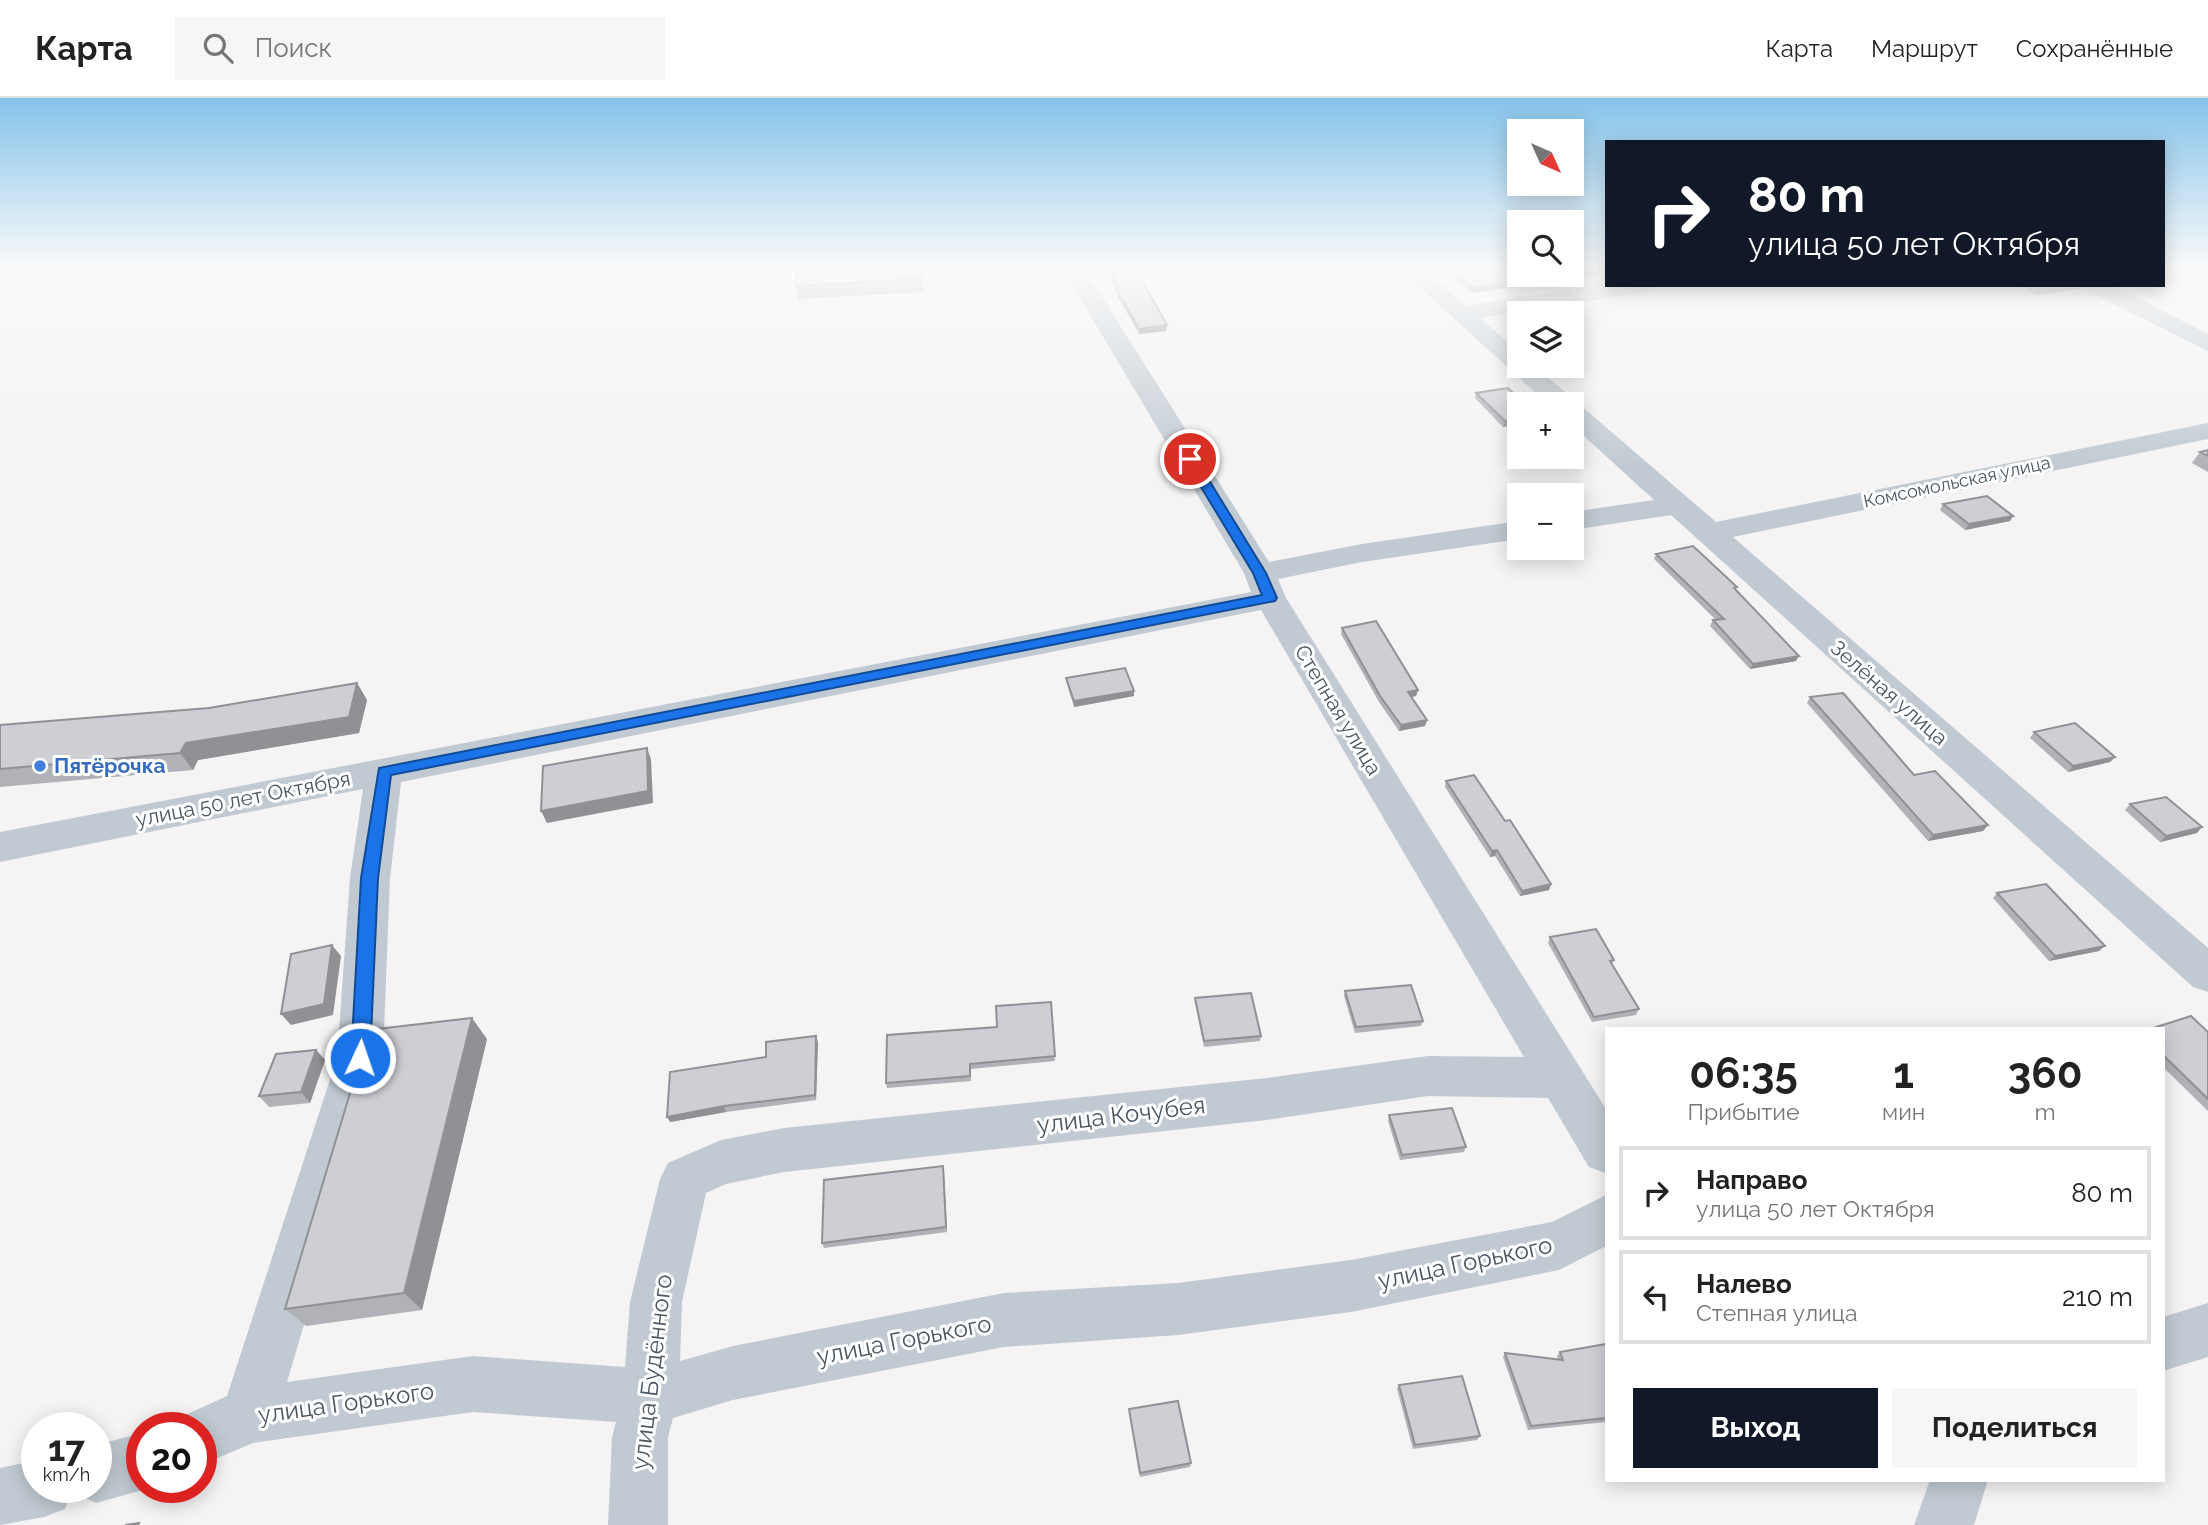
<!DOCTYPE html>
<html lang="ru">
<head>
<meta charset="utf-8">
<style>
	:root { --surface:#fff; --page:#f6f6f6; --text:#222; --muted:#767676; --line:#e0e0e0; --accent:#111827 }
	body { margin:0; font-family:Raleway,sans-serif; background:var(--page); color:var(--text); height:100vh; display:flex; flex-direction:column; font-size:26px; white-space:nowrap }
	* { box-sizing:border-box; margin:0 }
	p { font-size:23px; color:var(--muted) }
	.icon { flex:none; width:38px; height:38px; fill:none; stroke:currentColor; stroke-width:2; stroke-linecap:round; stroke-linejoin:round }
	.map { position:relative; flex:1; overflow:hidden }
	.side { position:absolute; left:1605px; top:929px; width:560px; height:455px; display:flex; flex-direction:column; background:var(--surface); border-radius:0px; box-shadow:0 4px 18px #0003 }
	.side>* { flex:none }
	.top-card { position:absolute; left:1605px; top:42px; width:560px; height:147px; border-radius:0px; box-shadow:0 4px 18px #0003; background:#111827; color:#fff; overflow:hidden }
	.needle { width:46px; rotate:135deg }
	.tools { position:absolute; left:1507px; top:21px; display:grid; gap:14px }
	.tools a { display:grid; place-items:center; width:77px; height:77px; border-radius:0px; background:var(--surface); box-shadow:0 4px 18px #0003; font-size:35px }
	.speed { position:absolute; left:21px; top:1314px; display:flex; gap:14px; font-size:35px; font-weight:700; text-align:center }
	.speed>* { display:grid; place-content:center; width:91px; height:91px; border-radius:50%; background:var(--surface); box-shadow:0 4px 18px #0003; line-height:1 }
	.speed small { font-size:18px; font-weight:400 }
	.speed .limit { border:10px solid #d22; background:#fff; color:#111 }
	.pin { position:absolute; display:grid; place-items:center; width:60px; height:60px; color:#fff; margin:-30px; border:4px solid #fff; border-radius:50%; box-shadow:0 2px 7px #0007 }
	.me { position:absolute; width:77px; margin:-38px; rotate:3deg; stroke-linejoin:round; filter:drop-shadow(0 0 5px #0008) }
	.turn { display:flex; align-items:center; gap:24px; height:147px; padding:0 28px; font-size:32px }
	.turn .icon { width:91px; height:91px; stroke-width:2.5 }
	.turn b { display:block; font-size:49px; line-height:60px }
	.eta { display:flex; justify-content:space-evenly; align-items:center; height:119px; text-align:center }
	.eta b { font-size:42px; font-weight:700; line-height:49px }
	.button { display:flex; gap:14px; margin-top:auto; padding:14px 28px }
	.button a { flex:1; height:80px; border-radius:0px; background:var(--accent); color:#fff; font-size:28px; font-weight:700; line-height:80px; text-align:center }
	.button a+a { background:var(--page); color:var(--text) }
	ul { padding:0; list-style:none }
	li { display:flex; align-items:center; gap:21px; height:94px; margin:0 14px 10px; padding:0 14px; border:4px solid var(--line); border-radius:0px }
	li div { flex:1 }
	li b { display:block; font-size:26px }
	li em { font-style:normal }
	header { display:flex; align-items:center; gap:42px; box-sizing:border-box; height:98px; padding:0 35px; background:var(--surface); border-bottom:2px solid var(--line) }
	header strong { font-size:33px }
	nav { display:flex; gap:38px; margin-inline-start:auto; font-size:24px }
	.search { width:490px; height:63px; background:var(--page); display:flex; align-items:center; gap:18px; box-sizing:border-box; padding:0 24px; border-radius:0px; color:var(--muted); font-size:26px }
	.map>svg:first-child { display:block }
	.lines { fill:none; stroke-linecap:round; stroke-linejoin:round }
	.minor { fill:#c1cad2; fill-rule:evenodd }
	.wall { fill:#b0b2b7 }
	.shaded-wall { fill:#909195 }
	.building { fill:#cdcfd5; stroke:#909195; stroke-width:2 }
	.route { fill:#1a73e8; stroke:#114b97; stroke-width:2 }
	.shop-dot { fill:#3f7fe0; stroke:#fff; stroke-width:2.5 }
	.labels { text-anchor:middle; stroke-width:6; stroke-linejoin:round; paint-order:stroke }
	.far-street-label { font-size:18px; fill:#4a5661; stroke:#fff }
	.street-label { font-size:21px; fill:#4a5661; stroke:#fff }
	.shop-label { font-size:21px; font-weight:bold; fill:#366cbe; stroke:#fff; text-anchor:start }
	.near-street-label { font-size:24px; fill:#4a5661; stroke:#fff }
</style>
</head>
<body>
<header>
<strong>Карта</strong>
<div class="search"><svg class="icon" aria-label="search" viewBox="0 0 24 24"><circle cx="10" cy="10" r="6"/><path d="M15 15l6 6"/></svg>Поиск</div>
<nav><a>Карта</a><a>Маршрут</a><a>Сохранённые</a></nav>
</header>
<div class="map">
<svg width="2208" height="1427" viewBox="0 0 2208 1427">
	<rect width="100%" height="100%" fill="#f5f3f3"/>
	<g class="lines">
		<!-- minor -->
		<g class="minor">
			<path d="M 1062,170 L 1084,170 L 1269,464 L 1362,446 L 1519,423 L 1519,441 L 1362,464 L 1278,481 L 1286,500 L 1606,1011 L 1606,1075 L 1589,1069 L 1548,1000 L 1428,998 L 1267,1022 L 784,1074 L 726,1086 L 706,1095 L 682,1204 L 680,1263 L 733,1248 L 1004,1195 L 1178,1185 L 1351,1162 L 1552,1124 L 1606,1097 L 1606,1148 L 1559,1172 L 1351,1214 L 1178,1237 L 1004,1249 L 733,1302 L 673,1320 L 668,1339 L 668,1427 L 608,1427 L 612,1339 L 616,1324 L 473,1314 L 253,1345 L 201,1367 L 201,1330 L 176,1330 L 181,1319 L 227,1298 L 337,960 L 350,780 L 363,691 L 0,764 L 0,734 L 1251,494 L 1244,475 ZM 1261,512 L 1524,959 L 1428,958 L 1267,980 L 784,1030 L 721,1042 L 668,1065 L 660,1081 L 630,1204 L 625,1269 L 473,1258 L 287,1284 L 383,960 L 390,780 L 401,684 Z"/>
			<path d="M 1398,170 L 1422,170 L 1466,208 L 1606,186 L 1658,187 L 1655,192 L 1647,194 L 1480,220 L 1519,254 L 1519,268 L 1535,268 L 1716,424 L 2208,325 L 2208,341 L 1733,439 L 2208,850 L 2208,894 L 2193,889 L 1671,417 L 1572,432 L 1572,414 L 1654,402 L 1572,327 L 1572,306 L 1548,306 Z"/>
			<path d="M 2083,187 L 2112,187 L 2208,236 L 2208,253 L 2086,192 Z"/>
			<path d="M 2208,1205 L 2208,1259 L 2163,1273 L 2163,1219 Z"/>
			<path d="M 142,1335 L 142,1390 L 150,1390 L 96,1405 L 76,1396 L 73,1390 L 65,1411 L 44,1419 L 0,1427 L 0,1370 L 37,1362 L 37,1390 L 96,1390 L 96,1347 Z"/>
			<path d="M 1930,1382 L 1988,1382 L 1974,1427 L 1914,1427 Z"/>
		</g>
	</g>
	<!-- wall -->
	<g class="wall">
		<path d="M 921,170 L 924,194 L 798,201 L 796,188 Z"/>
		<path d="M 1442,170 L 1519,170 L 1472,195 Z"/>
		<path d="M 1111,172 L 1167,227 L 1166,233 L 1139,236 L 1119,201 L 1111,177 Z"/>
		<path d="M 2019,187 L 2084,187 L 2082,191 L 2036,197 Z"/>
		<path d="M 1476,295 L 1525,306 L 1503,329 L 1475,300 Z"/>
		<path d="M 2208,352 L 2208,374 L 2192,365 L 2200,354 Z"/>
		<path d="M 1943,406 L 2013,418 L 2010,423 L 1965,432 L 1940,412 Z"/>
		<path d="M 1656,456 L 1736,492 L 1796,563 L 1750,571 L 1710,528 L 1713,522 L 1716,522 L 1654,461 Z"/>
		<path d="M 1342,530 L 1418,592 L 1416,598 L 1411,599 L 1427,622 L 1425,628 L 1399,633 L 1379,604 L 1341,536 Z"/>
		<path d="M 1066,580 L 1134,593 L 1134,598 L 1074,609 L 1067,586 Z"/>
		<path d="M 357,585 L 367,602 L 359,635 L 198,662 L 193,672 L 0,689 L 0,627 L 209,610 Z"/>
		<path d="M 1810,599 L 1914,677 L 1988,727 L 1983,733 L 1928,743 L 1807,605 Z"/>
		<path d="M 2034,634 L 2115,659 L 2110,664 L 2068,674 L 2030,640 Z"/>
		<path d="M 1446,683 L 1505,723 L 1551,786 L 1549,792 L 1520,798 L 1495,758 L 1490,759 L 1445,689 Z"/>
		<path d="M 2130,706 L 2197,735 L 2160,744 L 2125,712 Z"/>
		<path d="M 1997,795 L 2099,853 L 2049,863 L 1993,800 Z"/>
		<path d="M 1550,839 L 1614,862 L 1612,866 L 1639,911 L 1636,917 L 1592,924 L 1548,845 Z"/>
		<path d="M 1345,893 L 1423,923 L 1421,928 L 1355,935 L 1344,898 Z"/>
		<path d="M 1195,900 L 1261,938 L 1260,943 L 1204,949 L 1195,905 Z"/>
		<path d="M 1051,904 L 1055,963 L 971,971 L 971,983 L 887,990 L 886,985 L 997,929 Z"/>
		<path d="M 2163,931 L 2208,934 L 2208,1013 L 2163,969 Z"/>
		<path d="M 487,941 L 422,1212 L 306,1228 L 285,1211 Z"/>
		<path d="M 818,944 L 816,1002 L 726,1014 L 670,1024 L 766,959 Z"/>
		<path d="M 316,952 L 325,962 L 310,1005 L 269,1009 L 259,998 Z"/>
		<path d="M 1389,1017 L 1466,1049 L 1464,1054 L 1400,1062 L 1388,1023 Z"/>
		<path d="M 943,1068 L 947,1134 L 824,1150 L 822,1145 Z"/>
		<path d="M 1606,1246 L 1606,1324 L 1528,1332 L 1503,1259 L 1505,1255 L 1558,1261 L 1557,1258 L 1560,1254 Z"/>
		<path d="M 1399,1287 L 1480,1338 L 1477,1342 L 1413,1351 L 1397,1291 Z"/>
		<path d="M 1129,1311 L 1191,1365 L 1190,1369 L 1140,1379 Z"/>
	</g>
	<!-- shaded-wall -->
	<g class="shaded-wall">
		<path d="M 1606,170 L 1606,175 L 1472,195 L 1473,190 L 1560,177 L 1572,177 L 1572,175 Z"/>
		<path d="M 2051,187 L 2084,187 L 2082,191 L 2036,197 L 2041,189 Z"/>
		<path d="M 1167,227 L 1166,233 L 1139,236 L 1139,231 Z"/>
		<path d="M 1519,321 L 1519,326 L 1503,329 L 1505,323 Z"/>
		<path d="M 2013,418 L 2010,423 L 1965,432 L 1969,426 Z"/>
		<path d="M 1799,558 L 1796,563 L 1750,571 L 1753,566 Z"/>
		<path d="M 357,585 L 367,602 L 359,635 L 198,662 L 193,672 L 180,655 L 186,645 Z"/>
		<path d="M 1418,592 L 1416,598 L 1407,600 L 1408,594 Z"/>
		<path d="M 1134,593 L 1134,598 L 1074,609 L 1074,603 Z"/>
		<path d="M 1427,622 L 1425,628 L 1399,633 L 1401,627 Z"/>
		<path d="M 647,650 L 651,661 L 653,705 L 547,725 L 541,713 Z"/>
		<path d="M 2115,659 L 2110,664 L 2068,674 L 2073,668 Z"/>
		<path d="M 1988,727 L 1983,733 L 1928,743 L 1933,737 Z"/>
		<path d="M 2202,729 L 2197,735 L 2160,744 L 2166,738 Z"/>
		<path d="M 1497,752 L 1495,758 L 1490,759 L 1492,753 Z"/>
		<path d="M 1551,786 L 1549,792 L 1520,798 L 1522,793 Z"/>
		<path d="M 332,847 L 341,858 L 333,917 L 291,927 L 281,916 Z"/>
		<path d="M 2105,848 L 2099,853 L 2049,863 L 2055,858 Z"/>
		<path d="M 472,920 L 487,941 L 422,1212 L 404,1195 Z"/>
		<path d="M 816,938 L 818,944 L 816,1002 L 815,997 Z"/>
		<path d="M 316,952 L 325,962 L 310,1005 L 301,994 Z"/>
		<path d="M 724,1008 L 726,1014 L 670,1024 L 667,1019 Z"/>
		<path d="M 943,1068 L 944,1073 L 947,1134 L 946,1129 Z"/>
	</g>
	<!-- building -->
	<g class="building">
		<path d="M 797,170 L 921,170 L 922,181 L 796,188 Z"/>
		<path d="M 1135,170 L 1167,227 L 1139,231 L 1119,196 L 1111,172 Z"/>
		<path d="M 1449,170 L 1519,170 L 1519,177 L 1560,177 L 1473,190 Z"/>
		<path d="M 1572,170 L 1606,170 L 1572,175 Z"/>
		<path d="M 1508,290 L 1525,306 L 1519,306 L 1519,321 L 1505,323 L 1476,295 Z"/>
		<path d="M 2208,352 L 2208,358 L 2200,354 Z"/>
		<path d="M 1987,398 L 2013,418 L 1969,426 L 1943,406 Z"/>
		<path d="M 1693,448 L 1737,489 L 1734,490 L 1799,558 L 1753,566 L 1713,522 L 1724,521 L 1656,456 Z"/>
		<path d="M 1376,523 L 1418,592 L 1408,594 L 1427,622 L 1401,627 L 1380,598 L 1342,530 Z"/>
		<path d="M 1125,570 L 1134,593 L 1074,603 L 1066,580 Z"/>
		<path d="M 357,585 L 349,619 L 186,645 L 180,655 L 0,671 L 0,627 L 209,610 Z"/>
		<path d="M 1843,595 L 1914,677 L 1935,673 L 1988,727 L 1933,737 L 1810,599 Z"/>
		<path d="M 2075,625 L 2115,659 L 2073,668 L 2034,634 Z"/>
		<path d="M 647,650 L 648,693 L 541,713 L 543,668 Z"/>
		<path d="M 1474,677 L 1505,723 L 1510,722 L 1551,786 L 1522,793 L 1497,752 L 1492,753 L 1446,683 Z"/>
		<path d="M 2166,699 L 2202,729 L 2166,738 L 2130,706 Z"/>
		<path d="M 2046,786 L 2105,848 L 2055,858 L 1997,795 Z"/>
		<path d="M 1596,831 L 1614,862 L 1610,863 L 1639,911 L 1594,919 L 1550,839 Z"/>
		<path d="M 332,847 L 324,906 L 281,916 L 291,856 Z"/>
		<path d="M 1411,887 L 1423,923 L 1356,929 L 1345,893 Z"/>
		<path d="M 1251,895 L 1261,938 L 1204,943 L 1195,900 Z"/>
		<path d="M 1051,904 L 1055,958 L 970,966 L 970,978 L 886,985 L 887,937 L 997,929 L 996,908 Z"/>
		<path d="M 2191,918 L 2208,934 L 2208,1001 L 2163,957 L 2163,931 L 2150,931 Z"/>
		<path d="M 472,920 L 404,1195 L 285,1211 L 369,932 Z"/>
		<path d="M 816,938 L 815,997 L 724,1008 L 667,1019 L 670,974 L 766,959 L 766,944 Z"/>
		<path d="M 316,952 L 301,994 L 259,998 L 276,956 Z"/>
		<path d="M 1452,1010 L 1466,1049 L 1402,1057 L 1389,1017 Z"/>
		<path d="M 943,1068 L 946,1129 L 822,1145 L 824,1082 Z"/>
		<path d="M 1606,1246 L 1606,1320 L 1531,1328 L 1505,1255 L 1563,1262 L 1560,1254 Z"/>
		<path d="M 1462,1278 L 1480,1338 L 1415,1347 L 1399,1287 Z"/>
		<path d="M 1178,1303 L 1191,1365 L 1140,1375 L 1129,1311 Z"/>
		<path d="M 139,1425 L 138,1427 L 125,1427 Z"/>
	</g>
	<!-- sky -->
	<linearGradient id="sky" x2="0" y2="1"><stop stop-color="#85c3ea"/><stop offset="0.46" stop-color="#fafafa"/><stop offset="1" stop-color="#fafafa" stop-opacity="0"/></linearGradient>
	<rect width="2208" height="370" fill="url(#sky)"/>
	<!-- route -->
	<path class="route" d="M 1190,358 L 1196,361 L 1266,475 L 1277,500 L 1275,503 L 391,677 L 378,780 L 370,960 L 367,966 L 360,968 L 354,966 L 351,960 L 361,780 L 379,670 L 1262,497 L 1253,475 L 1184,361 Z"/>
	<!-- markers -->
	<circle class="shop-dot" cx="40" cy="668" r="7"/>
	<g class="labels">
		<!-- far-street labels -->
		<g class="far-street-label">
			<text transform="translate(1957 384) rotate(-12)" y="6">Комсомольская улица</text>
		</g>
		<!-- street labels -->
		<g class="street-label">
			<text transform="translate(1889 595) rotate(41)" y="7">Зелёная улица</text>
			<text transform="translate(1338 612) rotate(59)" y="7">Степная улица</text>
			<text transform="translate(243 701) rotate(-11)" y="7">улица 50 лет Октября</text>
		</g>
		<!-- shop labels -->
		<g class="shop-label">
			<text x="54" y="675">Пятёрочка</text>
		</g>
		<!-- near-street labels -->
		<g class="near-street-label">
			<text transform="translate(1121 1017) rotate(-7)" y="8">улица Кочубея</text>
			<text transform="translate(1465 1165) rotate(-12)" y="8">улица Горького</text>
			<text transform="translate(904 1242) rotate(-11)" y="8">улица Горького</text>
			<text transform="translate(652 1274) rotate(-83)" y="8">улица Будённого</text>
			<text transform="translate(346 1305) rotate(-8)" y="8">улица Горького</text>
		</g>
	</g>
</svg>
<div class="tools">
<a><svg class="needle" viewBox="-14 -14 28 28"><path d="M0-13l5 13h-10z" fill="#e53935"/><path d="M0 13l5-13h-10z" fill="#767676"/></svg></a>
<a><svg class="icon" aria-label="search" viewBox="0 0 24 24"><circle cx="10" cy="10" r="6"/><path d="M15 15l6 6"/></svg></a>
<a><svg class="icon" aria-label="layers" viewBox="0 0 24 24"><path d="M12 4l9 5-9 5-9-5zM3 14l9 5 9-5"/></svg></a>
<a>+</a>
<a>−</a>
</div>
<div class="speed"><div>17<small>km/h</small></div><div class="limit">20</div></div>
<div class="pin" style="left:1190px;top:361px;background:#d93025"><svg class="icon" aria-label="arrive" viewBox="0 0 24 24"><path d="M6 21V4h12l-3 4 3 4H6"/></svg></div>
<svg class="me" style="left:360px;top:960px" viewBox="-20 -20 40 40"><circle r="17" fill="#1a73e8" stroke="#fff" stroke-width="3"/><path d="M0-11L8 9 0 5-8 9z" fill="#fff"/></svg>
<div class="top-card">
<div class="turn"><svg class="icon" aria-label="right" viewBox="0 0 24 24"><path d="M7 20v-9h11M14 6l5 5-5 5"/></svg><div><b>80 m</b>улица 50 лет Октября</div></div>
</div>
<section class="side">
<div class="eta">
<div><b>06:35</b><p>Прибытие</p></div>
<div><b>1</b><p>мин</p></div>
<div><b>360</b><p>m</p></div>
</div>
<ul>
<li><svg class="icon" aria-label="right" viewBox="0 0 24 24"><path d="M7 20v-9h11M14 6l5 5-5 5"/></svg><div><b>Направо</b><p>улица 50 лет Октября</p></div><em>80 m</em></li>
<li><svg class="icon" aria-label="left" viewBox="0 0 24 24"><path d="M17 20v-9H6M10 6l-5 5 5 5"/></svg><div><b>Налево</b><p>Степная улица</p></div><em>210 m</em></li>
</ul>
<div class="button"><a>Выход</a><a>Поделиться</a></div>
</section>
</div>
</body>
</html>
